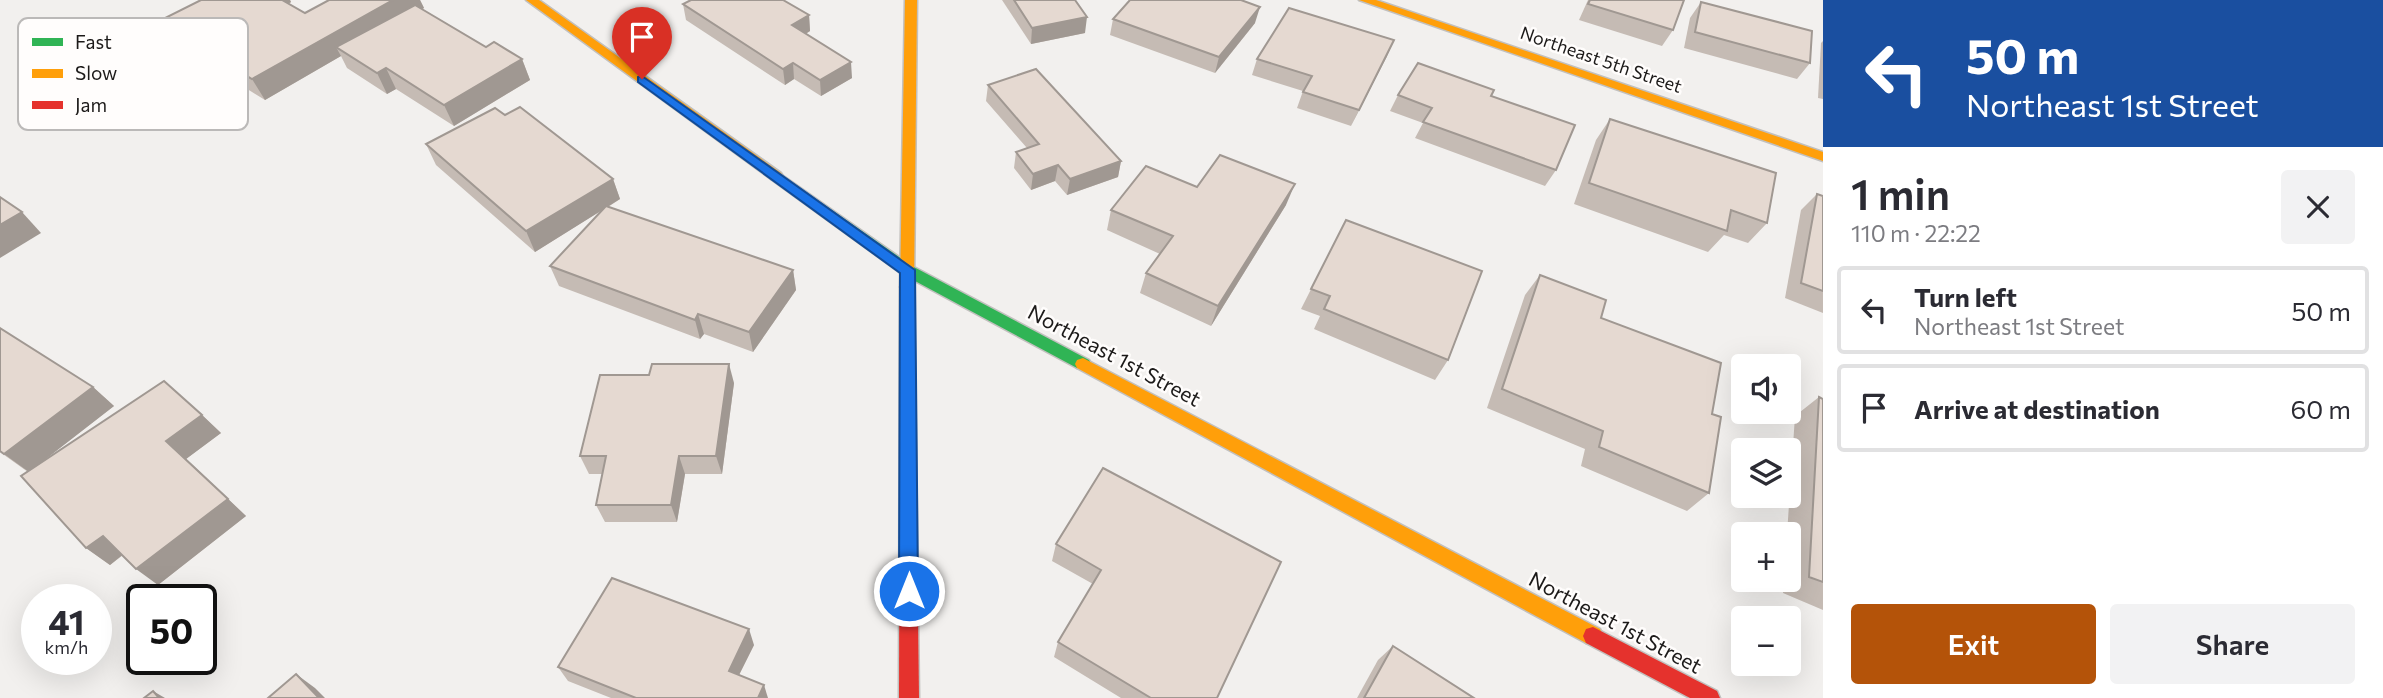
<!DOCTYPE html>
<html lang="en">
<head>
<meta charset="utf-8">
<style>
	:root { --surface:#fff; --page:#f2f2f3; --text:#2b2b33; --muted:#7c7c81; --line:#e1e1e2; --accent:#b45309 }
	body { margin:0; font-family:Commissioner,sans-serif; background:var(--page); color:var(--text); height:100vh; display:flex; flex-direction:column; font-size:26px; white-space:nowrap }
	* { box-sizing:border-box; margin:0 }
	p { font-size:23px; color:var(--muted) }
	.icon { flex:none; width:38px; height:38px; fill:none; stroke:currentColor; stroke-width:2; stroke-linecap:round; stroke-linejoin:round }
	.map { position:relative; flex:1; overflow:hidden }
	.sheet { display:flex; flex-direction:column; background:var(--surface); width:560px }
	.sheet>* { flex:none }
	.hud { background:#1a4fa0; color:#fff; overflow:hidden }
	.fabs { position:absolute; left:1731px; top:354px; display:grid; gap:14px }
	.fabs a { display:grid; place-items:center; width:70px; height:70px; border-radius:7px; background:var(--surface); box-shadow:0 7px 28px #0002; font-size:35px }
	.speed { position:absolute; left:21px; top:584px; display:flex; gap:14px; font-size:35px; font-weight:700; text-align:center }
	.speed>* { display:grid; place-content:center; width:91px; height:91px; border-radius:50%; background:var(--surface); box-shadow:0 7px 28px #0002; line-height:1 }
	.speed small { font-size:18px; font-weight:400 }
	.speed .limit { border:4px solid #111; border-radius:10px; background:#fff; color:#111 }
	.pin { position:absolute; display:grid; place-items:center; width:60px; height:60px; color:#fff; margin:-72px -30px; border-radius:50% 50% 50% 0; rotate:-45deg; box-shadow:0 0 7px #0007 }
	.pin .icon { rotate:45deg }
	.me { position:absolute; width:77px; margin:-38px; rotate:0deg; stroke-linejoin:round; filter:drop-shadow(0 0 5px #0008) }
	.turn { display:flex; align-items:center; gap:24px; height:147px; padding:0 28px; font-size:32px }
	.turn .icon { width:91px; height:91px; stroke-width:2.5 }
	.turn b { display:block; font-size:49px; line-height:60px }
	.round { display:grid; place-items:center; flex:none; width:74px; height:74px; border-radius:7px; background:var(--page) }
	.summary { display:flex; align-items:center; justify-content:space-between; height:119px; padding:0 28px }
	h1 { font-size:42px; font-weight:600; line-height:52px }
	.cta { display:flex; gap:14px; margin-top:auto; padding:14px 28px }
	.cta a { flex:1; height:80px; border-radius:7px; background:var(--accent); color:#fff; font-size:28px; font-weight:600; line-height:80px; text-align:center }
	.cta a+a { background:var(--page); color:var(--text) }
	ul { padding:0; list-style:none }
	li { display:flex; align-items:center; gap:21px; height:88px; margin:0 14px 10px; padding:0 14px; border:4px solid var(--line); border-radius:7px }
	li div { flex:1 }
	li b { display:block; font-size:26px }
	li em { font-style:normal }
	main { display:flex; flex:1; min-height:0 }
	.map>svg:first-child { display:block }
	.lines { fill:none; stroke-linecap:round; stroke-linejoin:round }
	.fast-casing { stroke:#c2c0be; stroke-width:3 }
	.slow-casing { stroke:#c2c0be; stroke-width:3 }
	.jam-casing { stroke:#c2c0be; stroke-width:3 }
	.fast { fill:#30b455; fill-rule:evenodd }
	.slow { fill:#ff9f0a; fill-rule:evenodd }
	.jam { fill:#e5322d; fill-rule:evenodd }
	.wall { fill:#c5bbb4 }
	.shaded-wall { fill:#a09892 }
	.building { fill:#e5d9d1; stroke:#a09892; stroke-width:2 }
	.route { fill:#1a73e8; stroke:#114b97; stroke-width:2 }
	.labels { text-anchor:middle; stroke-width:5; stroke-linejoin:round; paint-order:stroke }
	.far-street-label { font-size:18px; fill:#1c1a19; stroke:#fffdfc }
	.street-label { font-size:21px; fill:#1c1a19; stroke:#fffdfc }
	.key { fill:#fffdfc; stroke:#bbb9b8; stroke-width:2 }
	.key-label { font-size:19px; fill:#1c1a19 }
</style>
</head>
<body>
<main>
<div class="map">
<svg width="1823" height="698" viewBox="0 0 1823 698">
	<rect width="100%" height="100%" fill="#f2f0ee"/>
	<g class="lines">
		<defs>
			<path id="fast" d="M 776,171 L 912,266 L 1089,360 L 1091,364 L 1089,368 L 1077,368 L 902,274 L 771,179 L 769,176 Z"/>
			<g id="slow">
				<path d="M 526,0 L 539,0 L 781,173 L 783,176 L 781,179 L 771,179 Z"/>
				<path d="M 905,0 L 917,0 L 914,287 L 907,293 L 900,287 Z"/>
				<path d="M 1359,0 L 1376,0 L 1823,152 L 1823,161 Z"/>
				<path d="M 1083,358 L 1600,629 L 1603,636 L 1600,643 L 1593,645 L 1586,643 L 1077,368 L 1075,364 L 1077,360 Z"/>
			</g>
			<g id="jam">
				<path d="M 907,281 L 914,287 L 919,698 L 899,698 L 900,287 Z"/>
				<path d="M 1593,627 L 1717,691 L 1720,698 L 1690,698 L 1586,643 L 1583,636 L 1586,629 Z"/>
			</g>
		</defs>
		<!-- fast casing -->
		<use href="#fast" class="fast-casing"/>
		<!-- slow casing -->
		<use href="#slow" class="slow-casing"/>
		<!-- jam casing -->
		<use href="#jam" class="jam-casing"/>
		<!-- fast -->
		<use href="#fast" class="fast"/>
		<!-- slow -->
		<use href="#slow" class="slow"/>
		<!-- jam -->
		<use href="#jam" class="jam"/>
	</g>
	<!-- wall -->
	<g class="wall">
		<path d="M 201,0 L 290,0 L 291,2 L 289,4 L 305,13 L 329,0 L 420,0 L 424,8 L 422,9 L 486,47 L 522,59 L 530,80 L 454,126 L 396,89 L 387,94 L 347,68 L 341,56 L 265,100 L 217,70 L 207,55 L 192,62 L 165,46 L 151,25 Z"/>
		<path d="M 1002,0 L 1075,0 L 1085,33 L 1031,44 Z"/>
		<path d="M 1588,0 L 1684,0 L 1673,30 L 1662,46 L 1579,20 Z"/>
		<path d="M 1701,2 L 1810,63 L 1797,79 L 1684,48 L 1690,18 Z"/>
		<path d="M 683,4 L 809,15 L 810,31 L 806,34 L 852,78 L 821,96 L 794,79 L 785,85 L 686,20 Z"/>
		<path d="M 1113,19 L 1255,23 L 1215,73 L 1110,35 Z"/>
		<path d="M 1823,41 L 1823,99 L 1818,98 L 1821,43 Z"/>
		<path d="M 1387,56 L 1351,126 L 1297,108 L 1303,91 L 1252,75 L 1257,59 Z"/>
		<path d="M 988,85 L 1121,161 L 1118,177 L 1067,195 L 1055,181 L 1031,190 L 1014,168 L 1016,152 L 1027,148 L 986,101 Z"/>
		<path d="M 1398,95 L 1491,96 L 1556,170 L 1545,186 L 1415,138 L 1423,123 L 1390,111 Z"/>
		<path d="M 505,115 L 613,179 L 620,199 L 608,207 L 793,270 L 796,290 L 753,352 L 704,334 L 700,339 L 559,286 L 550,266 L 602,210 L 535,252 L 436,165 L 426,144 Z"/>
		<path d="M 1610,119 L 1767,223 L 1748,243 L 1724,235 L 1708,252 L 1574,204 L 1596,140 Z"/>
		<path d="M 1197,187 L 1286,205 L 1211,326 L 1140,293 L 1146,273 L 1160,254 L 1107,230 L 1111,210 Z"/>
		<path d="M 1817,194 L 1823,196 L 1823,313 L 1785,298 L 1801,210 Z"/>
		<path d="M 1346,220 L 1448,360 L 1435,380 L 1314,329 L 1320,316 L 1301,309 Z"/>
		<path d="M 1540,275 L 1601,318 L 1712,414 L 1709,493 L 1687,511 L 1581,466 L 1585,449 L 1487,408 L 1525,295 Z"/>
		<path d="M 0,328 L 93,387 L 114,406 L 38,465 L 202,415 L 221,433 L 186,459 L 246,516 L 158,585 L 123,555 L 110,565 L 86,548 L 28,472 L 0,452 Z"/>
		<path d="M 734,383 L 722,474 L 685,474 L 677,522 L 605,522 L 596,505 L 603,474 L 589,474 L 580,456 Z"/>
		<path d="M 1819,397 L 1823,399 L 1823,610 L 1783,593 L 1784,579 L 1788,579 L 1788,534 L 1787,534 L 1795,416 Z"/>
		<path d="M 1056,544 L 1281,562 L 1217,698 L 1121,698 L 1054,657 L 1058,642 L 1093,584 L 1052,561 Z"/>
		<path d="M 754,645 L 739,675 L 768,698 L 611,698 L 568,681 L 558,667 Z"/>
		<path d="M 1393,646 L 1474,698 L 1357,698 L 1378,660 Z"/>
	</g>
	<!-- shaded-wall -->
	<g class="shaded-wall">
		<path d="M 270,0 L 290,0 L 291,2 L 276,11 Z"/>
		<path d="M 393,0 L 420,0 L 424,8 L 346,53 L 336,47 L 341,56 L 265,100 L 252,79 Z"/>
		<path d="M 1260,7 L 1255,23 L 1215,73 L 1219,57 Z"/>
		<path d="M 809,15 L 810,31 L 793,41 L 792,25 Z"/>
		<path d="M 1087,17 L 1085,33 L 1031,44 L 1032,28 Z"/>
		<path d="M 202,30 L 215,50 L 203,49 L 207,55 L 192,62 L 178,41 Z"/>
		<path d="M 1394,40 L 1387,56 L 1351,126 Z"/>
		<path d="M 522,59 L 530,80 L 454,126 L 444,105 Z"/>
		<path d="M 851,62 L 852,78 L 821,96 L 820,80 Z"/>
		<path d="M 793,63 L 794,79 L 785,85 L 783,69 Z"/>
		<path d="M 386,68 L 396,89 L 387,94 L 377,73 Z"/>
		<path d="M 1121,161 L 1118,177 L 1067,195 L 1070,179 Z"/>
		<path d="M 1058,165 L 1055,181 L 1031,190 L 1033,174 Z"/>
		<path d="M 613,179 L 620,199 L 535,252 L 526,231 Z"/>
		<path d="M 1295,184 L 1286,205 L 1211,326 L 1218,306 Z"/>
		<path d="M 22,212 L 41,233 L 0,258 L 0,225 Z"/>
		<path d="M 793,270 L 796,290 L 753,352 L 749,332 Z"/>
		<path d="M 698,314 L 704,334 L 700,339 L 695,320 Z"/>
		<path d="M 729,364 L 734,383 L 722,474 L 716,456 Z"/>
		<path d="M 93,387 L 114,406 L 29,472 L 4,454 Z"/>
		<path d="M 202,415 L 221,433 L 186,459 L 246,516 L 158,585 L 136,569 L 166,441 Z"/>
		<path d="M 679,456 L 685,474 L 677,522 L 671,505 Z"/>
		<path d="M 103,536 L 126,552 L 110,565 L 86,548 Z"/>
		<path d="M 749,629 L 754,645 L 734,685 L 729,671 Z"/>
		<path d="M 296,674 L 315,688 L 325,698 L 319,698 Z"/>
		<path d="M 764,685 L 768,698 L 758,698 Z"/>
		<path d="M 153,691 L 165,698 L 159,698 Z"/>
	</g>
	<!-- building -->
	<g class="building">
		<path d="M 201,0 L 282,0 L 305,13 L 329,0 L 393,0 L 252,79 L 203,49 L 221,40 L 202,30 L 178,41 L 151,25 Z"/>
		<path d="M 691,0 L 783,0 L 809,15 L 792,25 L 851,62 L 820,80 L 793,63 L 783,69 L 683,4 Z"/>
		<path d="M 1014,0 L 1075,0 L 1087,17 L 1032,28 Z"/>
		<path d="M 1130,0 L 1241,0 L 1260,7 L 1219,57 L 1113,19 Z"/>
		<path d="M 1590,0 L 1684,0 L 1673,30 L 1588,4 Z"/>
		<path d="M 1701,2 L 1812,31 L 1810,63 L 1695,32 Z"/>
		<path d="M 415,5 L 486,47 L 494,42 L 522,59 L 444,105 L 386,68 L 377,73 L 336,47 Z"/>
		<path d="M 1289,8 L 1394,40 L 1359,110 L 1303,92 L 1312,76 L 1257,59 Z"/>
		<path d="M 1418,63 L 1494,90 L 1491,96 L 1575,125 L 1556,170 L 1423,122 L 1432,108 L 1398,95 Z"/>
		<path d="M 1036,69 L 1121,161 L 1070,179 L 1058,165 L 1033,174 L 1016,152 L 1039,144 L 988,85 Z"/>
		<path d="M 520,107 L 613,179 L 526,231 L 426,144 L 495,108 L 505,115 Z"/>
		<path d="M 1610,119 L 1776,173 L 1767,223 L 1731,210 L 1727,231 L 1589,183 Z"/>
		<path d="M 1220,155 L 1295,184 L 1218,306 L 1146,273 L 1173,236 L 1111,210 L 1146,166 L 1197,187 Z"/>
		<path d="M 1817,194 L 1823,196 L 1823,291 L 1801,283 Z"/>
		<path d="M 0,197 L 22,212 L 0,225 Z"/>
		<path d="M 606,206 L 793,270 L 749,332 L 698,314 L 695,320 L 550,266 Z"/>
		<path d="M 1346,220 L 1482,271 L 1448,360 L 1324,309 L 1330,296 L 1311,289 Z"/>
		<path d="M 1540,275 L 1606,300 L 1601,318 L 1721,363 L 1712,414 L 1721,417 L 1709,493 L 1599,447 L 1603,431 L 1502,389 Z"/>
		<path d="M 0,328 L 93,387 L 4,454 L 0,451 Z"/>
		<path d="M 652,364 L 729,364 L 716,456 L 679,456 L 671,505 L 596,505 L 606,456 L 580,456 L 600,375 L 649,375 Z"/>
		<path d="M 164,381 L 202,415 L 166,441 L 228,499 L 136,569 L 103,536 L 86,548 L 21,476 Z"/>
		<path d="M 1819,397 L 1823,399 L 1823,582 L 1809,577 Z"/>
		<path d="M 1103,468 L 1281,562 L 1217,698 L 1151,698 L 1058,642 L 1101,570 L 1056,544 Z"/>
		<path d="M 612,578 L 749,629 L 729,671 L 764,685 L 758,698 L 636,698 L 558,667 Z"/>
		<path d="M 1393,646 L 1474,698 L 1364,698 Z"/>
		<path d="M 296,674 L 319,698 L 268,698 Z"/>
		<path d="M 153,691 L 159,698 L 144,698 Z"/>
	</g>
	<!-- route -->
	<path class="route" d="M 642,76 L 915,270 L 918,591 L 915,597 L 909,600 L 902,597 L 899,591 L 900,273 L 638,82 L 638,77 Z"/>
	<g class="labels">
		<!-- far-street labels -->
		<g class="far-street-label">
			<text transform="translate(1601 60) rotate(19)" y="6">Northeast 5th Street</text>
		</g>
		<!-- street labels -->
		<g class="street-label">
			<text transform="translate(1114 356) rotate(28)" y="7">Northeast 1st Street</text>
			<text transform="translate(1615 623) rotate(28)" y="7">Northeast 1st Street</text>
		</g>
	</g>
	<!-- legend -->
	<rect x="18" y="18" width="230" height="112" rx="10" class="key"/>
	<rect x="32" y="38" width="31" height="8" fill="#30b455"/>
	<rect x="32" y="69" width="31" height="9" fill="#ff9f0a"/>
	<rect x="32" y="101" width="31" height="8" fill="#e5322d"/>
	<g class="key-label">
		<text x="75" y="49">Fast</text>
		<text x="75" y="80">Slow</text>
		<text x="75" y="112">Jam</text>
	</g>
</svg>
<div class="fabs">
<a><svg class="icon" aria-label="sound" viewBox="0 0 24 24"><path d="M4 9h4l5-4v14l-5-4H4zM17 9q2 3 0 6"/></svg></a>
<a><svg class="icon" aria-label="layers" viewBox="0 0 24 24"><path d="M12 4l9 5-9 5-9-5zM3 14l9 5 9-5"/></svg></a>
<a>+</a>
<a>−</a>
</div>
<div class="speed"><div>41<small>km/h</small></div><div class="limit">50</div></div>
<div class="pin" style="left:642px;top:79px;background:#d93025"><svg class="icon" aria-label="arrive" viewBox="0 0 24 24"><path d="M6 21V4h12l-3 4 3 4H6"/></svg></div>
<svg class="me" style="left:909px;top:591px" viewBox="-20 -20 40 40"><circle r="17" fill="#1a73e8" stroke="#fff" stroke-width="3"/><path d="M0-11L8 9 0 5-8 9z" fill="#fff"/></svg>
</div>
<section class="sheet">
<div class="hud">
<div class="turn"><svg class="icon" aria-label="left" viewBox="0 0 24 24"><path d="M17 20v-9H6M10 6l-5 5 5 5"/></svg><div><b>50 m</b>Northeast 1st Street</div></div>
</div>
<div class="summary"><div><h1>1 min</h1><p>110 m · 22:22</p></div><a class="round"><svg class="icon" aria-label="close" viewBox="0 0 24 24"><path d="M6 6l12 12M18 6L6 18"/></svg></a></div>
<ul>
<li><svg class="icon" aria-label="left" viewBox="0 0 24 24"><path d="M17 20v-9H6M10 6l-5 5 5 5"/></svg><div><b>Turn left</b><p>Northeast 1st Street</p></div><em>50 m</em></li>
<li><svg class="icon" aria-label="arrive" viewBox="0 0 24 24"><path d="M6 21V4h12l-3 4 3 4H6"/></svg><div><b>Arrive at destination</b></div><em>60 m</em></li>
</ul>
<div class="cta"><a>Exit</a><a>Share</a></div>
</section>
</main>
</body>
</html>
